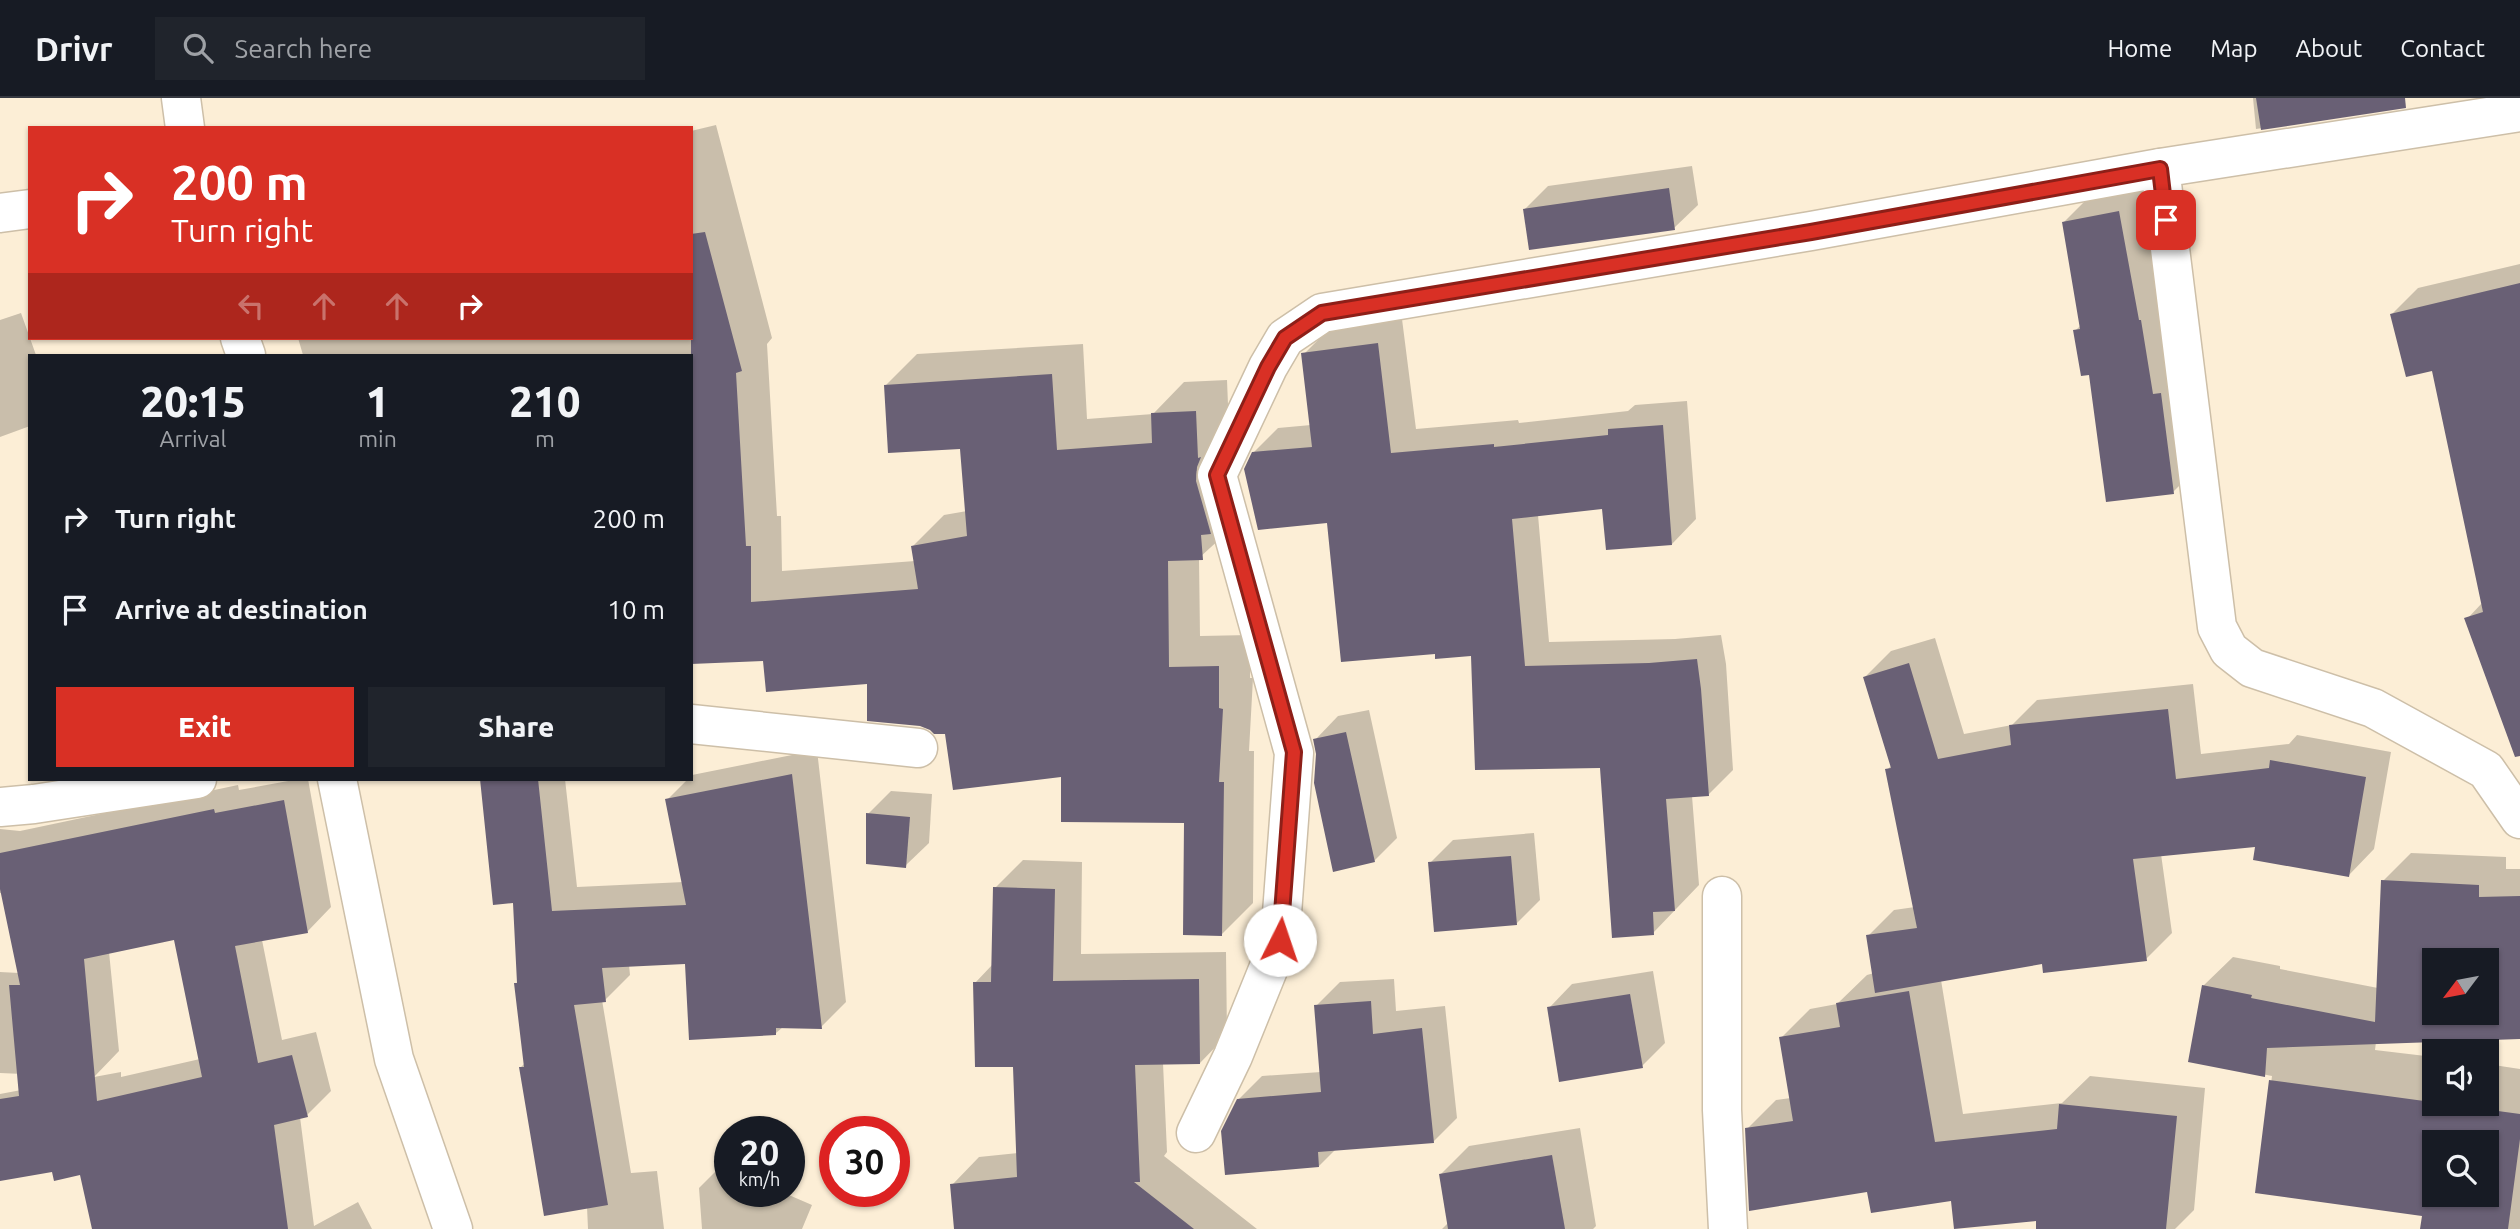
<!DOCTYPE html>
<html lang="en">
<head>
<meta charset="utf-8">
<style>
	:root { --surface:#171b24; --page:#20242c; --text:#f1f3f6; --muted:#9ea1a6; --line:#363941; --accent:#d93025 }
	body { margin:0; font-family:Ubuntu,sans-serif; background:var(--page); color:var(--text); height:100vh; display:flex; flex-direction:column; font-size:26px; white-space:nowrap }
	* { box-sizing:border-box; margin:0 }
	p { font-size:23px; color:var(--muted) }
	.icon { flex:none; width:38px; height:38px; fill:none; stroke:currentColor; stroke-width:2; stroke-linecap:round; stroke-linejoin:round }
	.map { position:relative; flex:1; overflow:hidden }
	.panel { position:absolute; left:28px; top:256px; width:665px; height:427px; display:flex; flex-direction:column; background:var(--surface); border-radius:0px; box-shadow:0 2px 5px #0004 }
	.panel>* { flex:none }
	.guide { position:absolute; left:28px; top:28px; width:665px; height:214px; border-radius:0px; box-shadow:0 2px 5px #0004; background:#d93025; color:#fff; overflow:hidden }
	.needle { width:46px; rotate:238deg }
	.buttons { position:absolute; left:2422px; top:850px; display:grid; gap:14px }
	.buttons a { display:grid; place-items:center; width:77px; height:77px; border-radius:0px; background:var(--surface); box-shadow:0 2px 5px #0004; font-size:35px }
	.speed { position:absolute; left:714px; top:1018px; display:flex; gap:14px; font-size:35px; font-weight:700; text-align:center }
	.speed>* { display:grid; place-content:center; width:91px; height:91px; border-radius:50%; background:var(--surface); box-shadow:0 2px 5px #0004; line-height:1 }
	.speed small { font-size:18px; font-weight:400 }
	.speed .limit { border:10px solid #d22; background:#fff; color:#111 }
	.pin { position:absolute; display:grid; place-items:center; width:60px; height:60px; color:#fff; margin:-30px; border-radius:14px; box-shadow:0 4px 10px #0006 }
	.me { position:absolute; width:77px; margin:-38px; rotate:4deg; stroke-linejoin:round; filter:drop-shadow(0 0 5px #0008) }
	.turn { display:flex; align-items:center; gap:24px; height:147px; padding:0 28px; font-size:32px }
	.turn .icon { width:91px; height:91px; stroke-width:2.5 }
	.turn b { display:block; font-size:49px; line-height:60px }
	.lanes { display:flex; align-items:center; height:66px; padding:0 28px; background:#0003; justify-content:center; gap:35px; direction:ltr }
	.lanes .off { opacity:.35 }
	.eta { display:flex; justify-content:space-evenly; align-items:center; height:119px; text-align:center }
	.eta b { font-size:42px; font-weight:800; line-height:49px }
	.cta { display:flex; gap:14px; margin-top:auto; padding:14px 28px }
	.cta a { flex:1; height:80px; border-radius:0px; background:var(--accent); color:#fff; font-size:28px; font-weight:800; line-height:80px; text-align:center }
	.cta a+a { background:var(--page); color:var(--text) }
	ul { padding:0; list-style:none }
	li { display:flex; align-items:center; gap:21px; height:91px; padding:0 28px }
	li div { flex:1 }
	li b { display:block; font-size:26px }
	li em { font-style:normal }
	header { display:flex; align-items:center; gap:42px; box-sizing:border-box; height:98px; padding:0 35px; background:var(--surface); border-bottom:2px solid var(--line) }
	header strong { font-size:33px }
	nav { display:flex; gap:38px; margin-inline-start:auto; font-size:24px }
	.search { width:490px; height:63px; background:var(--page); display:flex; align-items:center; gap:18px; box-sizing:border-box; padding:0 24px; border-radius:0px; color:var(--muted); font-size:26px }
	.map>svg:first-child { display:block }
	.shadow { fill:#0003; fill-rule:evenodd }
	.building { fill:#696075; fill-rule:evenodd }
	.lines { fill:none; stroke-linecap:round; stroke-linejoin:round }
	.street-casing { stroke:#cdbfa8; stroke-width:41 }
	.secondary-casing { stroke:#cdbfa8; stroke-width:41 }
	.street { stroke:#fff; stroke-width:38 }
	.secondary { stroke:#fff; stroke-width:38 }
	.route-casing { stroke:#8d1f18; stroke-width:18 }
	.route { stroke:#d93025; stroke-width:12 }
</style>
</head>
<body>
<header>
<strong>Drivr</strong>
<div class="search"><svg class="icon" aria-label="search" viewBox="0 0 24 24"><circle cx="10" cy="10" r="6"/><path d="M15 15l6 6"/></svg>Search here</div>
<nav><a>Home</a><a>Map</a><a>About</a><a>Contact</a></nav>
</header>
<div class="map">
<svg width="2520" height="1131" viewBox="0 0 2520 1131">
	<rect width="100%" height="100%" fill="#fceed6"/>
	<!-- shadow -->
	<g class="shadow">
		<path d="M 2253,0 L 2356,0 L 2345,17 L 2256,31 Z"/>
		<path d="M 716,27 L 772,240 L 767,246 L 777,418 L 781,418 L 782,473 L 915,463 L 913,448 L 944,417 L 967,413 L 962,349 L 886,287 L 917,256 L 1083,246 L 1087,321 L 1153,316 L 1184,284 L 1227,282 L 1233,429 L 1199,460 L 1200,538 L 1250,537 L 1250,580 L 1253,580 L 1249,653 L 1254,653 L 1253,805 L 1222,836 L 1185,724 L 946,635 L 869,584 L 765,561 L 691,564 L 691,257 L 303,257 L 298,240 L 691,240 L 691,33 Z"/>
		<path d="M 1692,68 L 1698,107 L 1674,130 L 1525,111 L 1548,88 Z"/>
		<path d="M 2142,91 L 2196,371 L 2173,394 L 2090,275 L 2075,233 L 2081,227 L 2064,124 L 2087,101 Z"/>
		<path d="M 2520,166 L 2520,595 L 2467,521 L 2483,504 L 2433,271 L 2392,216 L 2418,190 Z"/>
		<path d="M 21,215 L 36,257 L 30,257 L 30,328 L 0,339 L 0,222 Z"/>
		<path d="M 1402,221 L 1416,331 L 1518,322 L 1519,325 L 1628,313 L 1635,307 L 1687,303 L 1696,421 L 1672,446 L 1603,410 L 1538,417 L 1549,544 L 1675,541 L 1721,537 L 1726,566 L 1733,672 L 1708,697 L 1692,698 L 1699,787 L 1653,835 L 1601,668 L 1473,556 L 1436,554 L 1329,423 L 1253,355 L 1278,330 L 1311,327 L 1302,258 L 1331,229 Z"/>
		<path d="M 1935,540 L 1964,636 L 2012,627 L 2037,602 L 2193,586 L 2201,656 L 2289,646 L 2297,637 L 2391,654 L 2374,751 L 2349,777 L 2258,747 L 2161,756 L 2172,835 L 2146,861 L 2043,864 L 1941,882 L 1963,1016 L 2062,1005 L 2090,978 L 2205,990 L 2194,1112 L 2175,1131 L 2038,1131 L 2038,1121 L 1952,1101 L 1868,1092 L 1747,1031 L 1776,1002 L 1791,1000 L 1781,940 L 1810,911 L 1837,906 L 1867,877 L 1874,875 L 1868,838 L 1894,812 L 1915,809 L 1887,672 L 1892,667 L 1865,579 L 1891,553 Z"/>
		<path d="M 1369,612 L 1397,740 L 1374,763 L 1318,656 L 1315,642 L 1338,618 Z"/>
		<path d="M 817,652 L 846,904 L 821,929 L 783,929 L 776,935 L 686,864 L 629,867 L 630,877 L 605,902 L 602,902 L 631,1075 L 657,1073 L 664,1131 L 588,1131 L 587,1109 L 520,970 L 525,965 L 515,886 L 519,883 L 514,803 L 495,805 L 482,681 L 565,681 L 577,789 L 684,784 L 667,702 L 688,681 L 691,681 L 692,677 Z"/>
		<path d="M 299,681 L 308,681 L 331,809 L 307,834 L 262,842 L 282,942 L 316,934 L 331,993 L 307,1017 L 300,1019 L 314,1128 L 358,1104 L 372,1131 L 94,1131 L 81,1074 L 53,1072 L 0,1081 L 0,996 L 90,979 L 0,975 L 0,874 L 19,875 L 3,795 L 0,795 L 0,731 L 20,733 L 238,687 L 239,692 ZM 176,840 L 200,961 L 121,979 L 121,974 L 94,979 L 119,953 L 109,854 Z"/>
		<path d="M 891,693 L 932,696 L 929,745 L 905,768 L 868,716 Z"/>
		<path d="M 1534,735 L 1540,802 L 1516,826 L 1430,765 L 1453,742 Z"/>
		<path d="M 2411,755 L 2506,759 L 2506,771 L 2520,771 L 2520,940 L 2376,944 L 2375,952 L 2434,959 L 2434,1006 L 2487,1006 L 2487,966 L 2520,971 L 2520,1131 L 2422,1131 L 2424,1117 L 2257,1094 L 2272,978 L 2190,962 L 2203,888 L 2233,859 L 2280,868 L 2280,871 L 2378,890 L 2383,783 ZM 2434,863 L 2487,863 L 2487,915 L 2434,915 ZM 2434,1045 L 2487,1045 L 2487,1097 L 2434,1097 Z"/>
		<path d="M 1023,762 L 1082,764 L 1081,856 L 1226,854 L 1227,937 L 1200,965 L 1163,965 L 1167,1054 L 1164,1058 L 1257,1131 L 956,1131 L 952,1087 L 979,1059 L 1018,1055 L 1015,967 L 975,885 L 993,866 L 995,790 Z"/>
		<path d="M 1653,873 L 1665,945 L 1642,968 L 1549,910 L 1572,886 Z"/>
		<path d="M 1394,881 L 1396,913 L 1445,908 L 1457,1020 L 1433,1044 L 1336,1051 L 1319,1068 L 1238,1002 L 1262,978 L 1321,974 L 1316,908 L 1340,884 Z"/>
		<path d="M 1580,1030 L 1596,1128 L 1593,1131 L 1442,1131 L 1449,1124 L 1441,1076 L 1469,1048 Z"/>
		<path d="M 722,1067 L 730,1071 L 730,1094 L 782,1094 L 812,1107 L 802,1131 L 702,1131 L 699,1090 Z"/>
	</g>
	<!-- building -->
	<g class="building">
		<path d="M 2256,0 L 2405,0 L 2406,10 L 2261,32 Z"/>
		<path d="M 1669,90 L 1675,132 L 1529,152 L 1523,111 Z"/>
		<path d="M 2119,113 L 2139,222 L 2141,222 L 2153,296 L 2161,295 L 2174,396 L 2106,404 L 2089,277 L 2081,278 L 2073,232 L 2080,231 L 2062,124 Z"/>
		<path d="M 705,134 L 742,273 L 736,275 L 746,448 L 751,448 L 751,504 L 918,491 L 911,448 L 967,438 L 960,351 L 888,355 L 884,287 L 1052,276 L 1057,352 L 1152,345 L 1151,315 L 1196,313 L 1198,360 L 1201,359 L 1197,369 L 1196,383 L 1211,436 L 1201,437 L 1203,462 L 1168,463 L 1169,569 L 1219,568 L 1219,610 L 1223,611 L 1219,684 L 1224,684 L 1222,838 L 1183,837 L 1184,725 L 1061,724 L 1061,679 L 953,692 L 945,636 L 934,636 L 930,632 L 920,628 L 867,623 L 867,586 L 766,594 L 763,563 L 691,566 L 691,136 Z"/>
		<path d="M 2520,185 L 2520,658 L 2515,659 L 2464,520 L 2483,514 L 2432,273 L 2406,279 L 2390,216 Z"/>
		<path d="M 1378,245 L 1391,355 L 1494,346 L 1494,349 L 1608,337 L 1608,331 L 1663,327 L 1672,447 L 1606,452 L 1602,411 L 1512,421 L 1525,568 L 1649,565 L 1697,561 L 1701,591 L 1709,698 L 1666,701 L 1675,813 L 1653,814 L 1654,837 L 1612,840 L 1600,670 L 1475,672 L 1471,558 L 1435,561 L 1435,556 L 1341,564 L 1327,425 L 1258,432 L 1244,371 L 1252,354 L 1312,349 L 1301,255 Z"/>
		<path d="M 1909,565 L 1938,661 L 2011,647 L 2009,627 L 2168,611 L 2176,681 L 2269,670 L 2270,662 L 2366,679 L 2349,779 L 2253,762 L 2255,749 L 2133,761 L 2147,863 L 2043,875 L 2042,866 L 1875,895 L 1866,837 L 1917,830 L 1885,671 L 1891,670 L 1863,579 Z"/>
		<path d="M 1346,634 L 1375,764 L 1333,774 L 1314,685 L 1316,656 L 1313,641 Z"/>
		<path d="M 792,676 L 822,931 L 776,930 L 776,937 L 689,942 L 685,866 L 602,870 L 606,904 L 574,907 L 608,1107 L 544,1118 L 519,969 L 524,969 L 514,885 L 517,885 L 513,805 L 493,807 L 480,681 L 538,681 L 552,813 L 686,807 L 665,701 Z"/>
		<path d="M 284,702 L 308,835 L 235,848 L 258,965 L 292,957 L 308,1019 L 274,1027 L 288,1131 L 92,1131 L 80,1077 L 54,1083 L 52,1074 L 0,1083 L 0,1001 L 19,998 L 9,887 L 20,887 L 0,791 L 0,755 L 214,711 L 215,715 ZM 174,842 L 202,979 L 97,1003 L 84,861 Z"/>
		<path d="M 866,715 L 910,719 L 906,770 L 866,766 Z"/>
		<path d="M 1511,758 L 1517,827 L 1434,834 L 1428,764 Z"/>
		<path d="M 2381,782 L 2479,787 L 2479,799 L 2520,798 L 2520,941 L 2267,950 L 2265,979 L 2188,964 L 2202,887 L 2252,897 L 2251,900 L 2375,924 ZM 2434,863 L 2487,863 L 2487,915 L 2434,915 Z"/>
		<path d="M 993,789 L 1055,791 L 1053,883 L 1199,881 L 1200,966 L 1135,967 L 1140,1084 L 1134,1084 L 1194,1131 L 954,1131 L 950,1086 L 1017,1079 L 1013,969 L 975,969 L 973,884 L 991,884 Z"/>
		<path d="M 1909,893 L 1935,1044 L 2057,1031 L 2059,1006 L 2177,1018 L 2166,1131 L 2036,1131 L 2036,1123 L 1954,1131 L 1951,1103 L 1871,1115 L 1867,1094 L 1749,1113 L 1745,1030 L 1793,1023 L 1779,939 L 1840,929 L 1836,905 Z"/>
		<path d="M 1630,896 L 1643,970 L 1559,984 L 1547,909 Z"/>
		<path d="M 1371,903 L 1373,936 L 1422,930 L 1434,1045 L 1318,1054 L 1319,1069 L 1225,1077 L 1221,1033 L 1237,1001 L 1321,994 L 1314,907 Z"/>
		<path d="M 2269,982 L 2520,1016 L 2520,1041 L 2508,1131 L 2420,1131 L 2422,1118 L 2255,1095 ZM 2434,1045 L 2487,1045 L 2487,1097 L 2434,1097 Z"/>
		<path d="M 1552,1057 L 1565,1131 L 1448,1131 L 1439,1076 Z"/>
	</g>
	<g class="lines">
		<defs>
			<g id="street">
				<path d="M 2160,70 L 2217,529 L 2229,552 L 2252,570 L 2373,610 L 2486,672 L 2520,721"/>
				<path d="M 0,115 L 30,111"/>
				<path d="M 691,626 L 918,650"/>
				<path d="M 0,709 L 34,706 L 197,681"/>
				<path d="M 1722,798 L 1722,1012 L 1728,1131"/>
				<path d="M 1196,1035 L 1233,958 L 1280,842 L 1294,655 L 1217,377 L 1268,269 L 1285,240 L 1322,215 L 1811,133 L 2160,70 L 2520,14"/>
			</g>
			<g id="secondary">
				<path d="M 181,0 L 185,30"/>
				<path d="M 240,240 L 246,257"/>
				<path d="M 337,681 L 394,961 L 453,1131"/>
			</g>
		</defs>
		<!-- street casing -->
		<use href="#street" class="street-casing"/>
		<!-- secondary casing -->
		<use href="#secondary" class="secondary-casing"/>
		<!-- street -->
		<use href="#street" class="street"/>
		<!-- secondary -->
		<use href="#secondary" class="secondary"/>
	</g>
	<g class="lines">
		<defs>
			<path id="route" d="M 1280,842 L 1294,654 L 1217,377 L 1268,269 L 1285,240 L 1322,215 L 1811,134 L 2160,71 L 2166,122"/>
		</defs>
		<!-- route casing -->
		<use href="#route" class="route-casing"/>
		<!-- route -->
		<use href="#route" class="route"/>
	</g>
</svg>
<div class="buttons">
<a><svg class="needle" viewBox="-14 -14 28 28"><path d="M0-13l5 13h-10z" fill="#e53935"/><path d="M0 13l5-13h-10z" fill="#9ea1a6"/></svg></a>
<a><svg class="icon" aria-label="sound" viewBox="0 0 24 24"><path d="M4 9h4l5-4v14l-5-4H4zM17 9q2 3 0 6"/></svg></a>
<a><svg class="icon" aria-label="search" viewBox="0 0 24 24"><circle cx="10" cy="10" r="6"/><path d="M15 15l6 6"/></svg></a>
</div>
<div class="speed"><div>20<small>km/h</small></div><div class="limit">30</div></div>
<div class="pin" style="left:2166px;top:122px;background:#d93025"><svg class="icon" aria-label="arrive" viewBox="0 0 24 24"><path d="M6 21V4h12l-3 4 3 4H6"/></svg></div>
<svg class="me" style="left:1280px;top:842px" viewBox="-20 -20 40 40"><circle r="19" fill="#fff"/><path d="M0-13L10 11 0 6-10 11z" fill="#d93025"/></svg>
<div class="guide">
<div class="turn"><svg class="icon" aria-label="right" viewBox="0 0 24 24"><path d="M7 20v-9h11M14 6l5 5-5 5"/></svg><div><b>200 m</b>Turn right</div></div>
<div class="lanes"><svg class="icon off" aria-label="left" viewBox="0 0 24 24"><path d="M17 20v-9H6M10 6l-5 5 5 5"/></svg><svg class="icon off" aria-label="ahead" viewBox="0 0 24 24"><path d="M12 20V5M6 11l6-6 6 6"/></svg><svg class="icon off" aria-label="ahead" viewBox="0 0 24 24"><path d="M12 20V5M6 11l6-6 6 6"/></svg><svg class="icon" aria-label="right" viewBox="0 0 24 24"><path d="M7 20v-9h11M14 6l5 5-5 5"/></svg></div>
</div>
<section class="panel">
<div class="eta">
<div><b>20:15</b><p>Arrival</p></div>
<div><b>1</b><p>min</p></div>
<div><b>210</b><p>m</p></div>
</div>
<ul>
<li><svg class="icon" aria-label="right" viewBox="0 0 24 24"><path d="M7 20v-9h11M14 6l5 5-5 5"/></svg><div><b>Turn right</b></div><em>200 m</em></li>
<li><svg class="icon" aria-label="arrive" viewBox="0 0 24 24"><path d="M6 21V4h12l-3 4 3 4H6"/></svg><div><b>Arrive at destination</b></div><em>10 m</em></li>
</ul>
<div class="cta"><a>Exit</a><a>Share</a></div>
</section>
</div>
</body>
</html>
